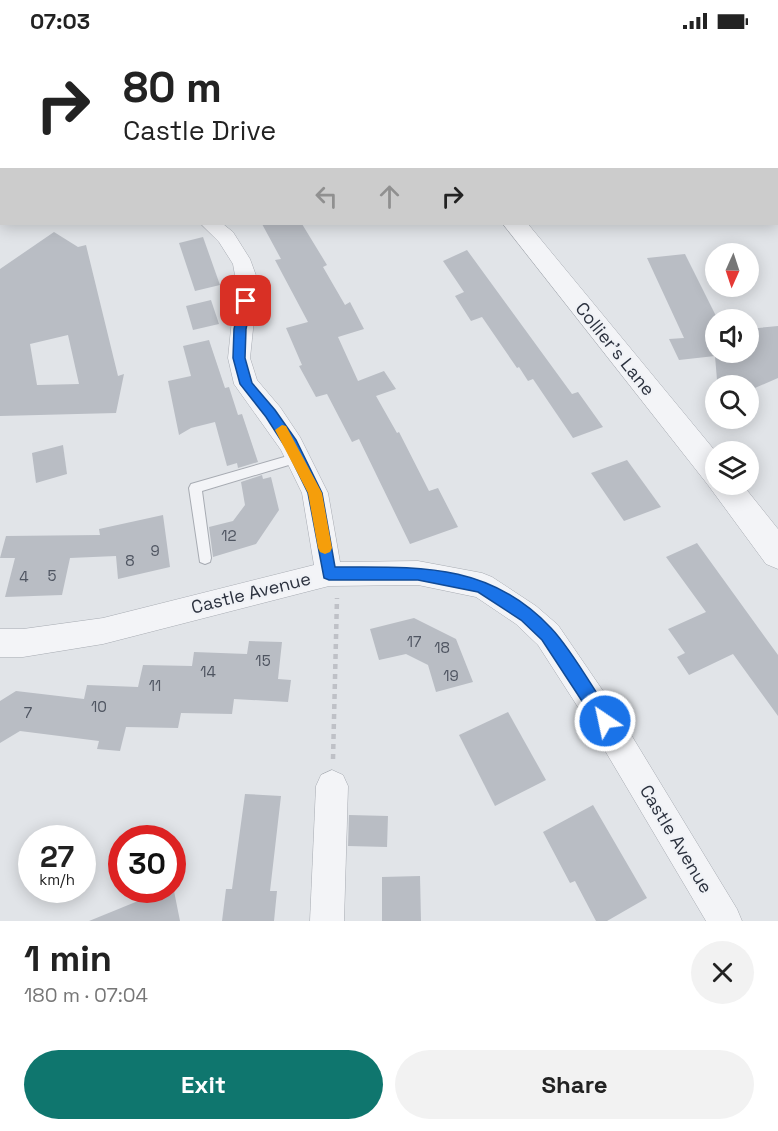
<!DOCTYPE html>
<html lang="en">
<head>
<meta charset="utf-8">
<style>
	:root { --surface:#fff; --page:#f2f2f2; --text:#222; --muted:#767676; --accent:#0f766e }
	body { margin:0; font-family:"Space Grotesk",sans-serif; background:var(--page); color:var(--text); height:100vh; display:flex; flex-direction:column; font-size:22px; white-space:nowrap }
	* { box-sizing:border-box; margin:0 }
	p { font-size:20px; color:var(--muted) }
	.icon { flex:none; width:33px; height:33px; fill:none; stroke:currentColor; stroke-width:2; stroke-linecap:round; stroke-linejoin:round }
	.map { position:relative; height:879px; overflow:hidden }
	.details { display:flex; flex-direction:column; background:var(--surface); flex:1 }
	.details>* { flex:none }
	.guide { position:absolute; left:0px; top:0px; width:778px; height:183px; box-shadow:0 3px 15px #0003; background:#fff; color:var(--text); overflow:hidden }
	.needle { width:39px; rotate:183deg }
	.tools { position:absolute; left:705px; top:201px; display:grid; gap:12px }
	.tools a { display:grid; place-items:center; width:54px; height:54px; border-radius:50%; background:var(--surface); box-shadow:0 3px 15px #0003; font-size:30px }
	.speed { position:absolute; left:18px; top:783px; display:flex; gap:12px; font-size:30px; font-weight:700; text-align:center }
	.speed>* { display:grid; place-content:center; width:78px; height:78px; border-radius:50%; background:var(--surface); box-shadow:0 3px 15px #0003; line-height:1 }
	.speed small { font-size:15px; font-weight:400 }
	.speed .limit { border:9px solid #d22; background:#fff; color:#111 }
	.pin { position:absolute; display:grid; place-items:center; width:51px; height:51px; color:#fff; margin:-26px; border-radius:12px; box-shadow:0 3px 9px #0006 }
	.me { position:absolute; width:66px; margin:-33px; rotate:326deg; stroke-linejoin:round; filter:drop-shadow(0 0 4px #0008) }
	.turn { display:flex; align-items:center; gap:21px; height:126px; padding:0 24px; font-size:27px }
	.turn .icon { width:78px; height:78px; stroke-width:2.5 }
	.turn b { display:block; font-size:42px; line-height:51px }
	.lanes { display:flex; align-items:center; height:57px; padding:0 24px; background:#0003; justify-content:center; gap:30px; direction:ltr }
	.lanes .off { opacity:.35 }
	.round { display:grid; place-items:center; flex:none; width:63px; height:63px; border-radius:32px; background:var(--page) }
	.summary { display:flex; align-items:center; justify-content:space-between; height:102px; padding:0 24px }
	h1 { font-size:36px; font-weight:700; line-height:45px }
	.action { display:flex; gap:12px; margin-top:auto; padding:12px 24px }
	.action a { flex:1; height:69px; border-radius:36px; background:var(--accent); color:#fff; font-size:24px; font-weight:700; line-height:69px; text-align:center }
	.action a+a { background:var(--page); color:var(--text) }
	.status { display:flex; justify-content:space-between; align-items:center; height:42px; padding:0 30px; background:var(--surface); direction:ltr }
	.status svg { height:16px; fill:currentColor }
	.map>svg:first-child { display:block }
	.building { fill:#b9bdc4; fill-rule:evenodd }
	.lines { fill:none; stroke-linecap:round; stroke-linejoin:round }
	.service-casing { stroke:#a7abb2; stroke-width:2 }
	.minor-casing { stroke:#a7abb2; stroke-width:1 }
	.tertiary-casing { stroke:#a7abb2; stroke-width:1 }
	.path { stroke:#bfc1c7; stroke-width:4.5; stroke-dasharray:5 5; stroke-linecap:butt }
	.service { fill:#f3f4f7; fill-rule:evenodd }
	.minor { fill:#f3f4f7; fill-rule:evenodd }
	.tertiary { fill:#f3f4f7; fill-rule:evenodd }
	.route { fill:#1a73e8; stroke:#114b97; stroke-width:1.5 }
	.slow { fill:#f59e0b }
	.labels { text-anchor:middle; stroke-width:4.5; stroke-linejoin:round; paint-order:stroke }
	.number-label { font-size:15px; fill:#4e5460 }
	.street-label { font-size:18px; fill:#2b313e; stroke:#f0f2f6 }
</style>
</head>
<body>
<div class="status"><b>07:03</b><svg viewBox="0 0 49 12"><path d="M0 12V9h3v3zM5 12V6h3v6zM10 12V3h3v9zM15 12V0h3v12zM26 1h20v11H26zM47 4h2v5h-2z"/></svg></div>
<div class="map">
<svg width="778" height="879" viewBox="0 0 778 879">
	<rect width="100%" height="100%" fill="#e1e4e8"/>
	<!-- building -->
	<g class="building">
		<path d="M 262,182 L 302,182 L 327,223 L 323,225 L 345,263 L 350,260 L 364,287 L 338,295 L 358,339 L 384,329 L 396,347 L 376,354 L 397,391 L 399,390 L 429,449 L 438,446 L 458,485 L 410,502 L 359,397 L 352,400 L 327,352 L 316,355 L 299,324 L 302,323 L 286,286 L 308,280 L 275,218 L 281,217 Z"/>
		<path d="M 54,190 L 78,205 L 86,203 L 118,334 L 124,332 L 116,371 L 0,374 L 0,227 ZM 68,293 L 79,342 L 37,343 L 30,302 Z"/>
		<path d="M 203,195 L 220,243 L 195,249 L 179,201 Z"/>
		<path d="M 467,208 L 572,352 L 578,350 L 603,385 L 573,396 L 533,337 L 528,339 L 519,325 L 517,326 L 482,275 L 471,279 L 455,254 L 464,250 L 443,219 Z"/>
		<path d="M 685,212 L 718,278 L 716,278 L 716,310 L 748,310 L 748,287 L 778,284 L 778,336 L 748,349 L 748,344 L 729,344 L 717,338 L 715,314 L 679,318 L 669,297 L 684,296 L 647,216 Z"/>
		<path d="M 211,258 L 219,282 L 193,288 L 186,264 Z"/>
		<path d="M 209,298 L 225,346 L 229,345 L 238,373 L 242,372 L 258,420 L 238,426 L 237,421 L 227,424 L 215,380 L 191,386 L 179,393 L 168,339 L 191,334 L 183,304 Z"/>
		<path d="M 63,403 L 67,432 L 36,441 L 32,411 Z"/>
		<path d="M 627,418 L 661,465 L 624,479 L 591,431 Z"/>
		<path d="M 262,433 L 263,437 L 271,435 L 279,468 L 256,502 L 213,515 L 209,485 L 233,479 L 245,463 L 241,440 Z"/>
		<path d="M 163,473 L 170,525 L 118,537 L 116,514 L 70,516 L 62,553 L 5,555 L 15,516 L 0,516 L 6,494 L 100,493 L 99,487 Z"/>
		<path d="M 697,501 L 778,613 L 778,674 L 733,612 L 689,633 L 677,615 L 685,611 L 668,587 L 706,570 L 666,515 Z"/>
		<path d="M 414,576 L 456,597 L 473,640 L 436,650 L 428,623 L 406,612 L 379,618 L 370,587 Z"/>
		<path d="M 249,599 L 282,600 L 278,637 L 291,638 L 288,660 L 234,657 L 232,672 L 181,671 L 178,686 L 126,685 L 120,709 L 97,707 L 99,699 L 20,689 L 0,701 L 0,659 L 16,649 L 84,657 L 87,643 L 138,645 L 143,623 L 192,624 L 194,610 L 247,612 Z"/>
		<path d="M 508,670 L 546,738 L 495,764 L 459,693 Z"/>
		<path d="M 245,752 L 281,754 L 270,849 L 277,849 L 274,879 L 222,879 L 226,847 L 232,847 Z"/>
		<path d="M 593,763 L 647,856 L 607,879 L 596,879 L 575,839 L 570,841 L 543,790 Z"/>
		<path d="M 349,773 L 388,774 L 387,805 L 348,804 Z"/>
		<path d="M 420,834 L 421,879 L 382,879 L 382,835 Z"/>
		<path d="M 173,844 L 180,879 L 89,879 L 165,848 L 172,848 Z"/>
	</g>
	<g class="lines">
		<defs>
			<path id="service" d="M 298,411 L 302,413 L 304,416 L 302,419 L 202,449 L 211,516 L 210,520 L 205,522 L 200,520 L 189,446 L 191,442 Z"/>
			<g id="minor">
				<path d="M 37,0 L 53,0 L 36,2 Z"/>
				<path d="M 0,15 L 2,15 L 0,26 Z"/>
				<path d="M 0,125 L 2,125 L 0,138 Z"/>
				<rect x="0" y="152" width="2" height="13"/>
				<path d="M 201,182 L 223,182 L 233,190 L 250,217 L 258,239 L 250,316 L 257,338 L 280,365 L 300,395 L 328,451 L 340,520 L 418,519 L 482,531 L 492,535 L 536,564 L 558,583 L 616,668 L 737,867 L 742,879 L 706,879 L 594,690 L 538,603 L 516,582 L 476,555 L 418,543 L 329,544 L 103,602 L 23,615 L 0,615 L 0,587 L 23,587 L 103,576 L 314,523 L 302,451 L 281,408 L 234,342 L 228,316 L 236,239 L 233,222 L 219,200 Z"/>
				<path d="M 332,728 L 343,733 L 348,744 L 344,879 L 310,879 L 316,744 L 321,733 Z"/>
			</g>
			<g id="tertiary">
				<path d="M 362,0 L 382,0 L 383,2 L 363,2 Z"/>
				<path d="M 503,182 L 528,182 L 716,410 L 716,442 L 742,442 L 778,487 L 778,527 L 766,522 L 708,443 Z"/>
			</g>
		</defs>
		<!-- service casing -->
		<use href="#service" class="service-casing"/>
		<!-- minor casing -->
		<use href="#minor" class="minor-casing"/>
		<!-- tertiary casing -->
		<use href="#tertiary" class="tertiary-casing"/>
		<!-- path -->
		<path class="path" d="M 333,717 L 337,556"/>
		<!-- service -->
		<use href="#service" class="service"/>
		<!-- minor -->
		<use href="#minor" class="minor"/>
		<!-- tertiary -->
		<use href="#tertiary" class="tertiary"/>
	</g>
	<!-- route -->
	<path class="route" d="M 246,255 L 252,259 L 246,287 L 245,316 L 252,341 L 275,368 L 296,398 L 322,451 L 335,525 C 418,525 489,520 551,586 C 572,608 593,647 611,673 L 613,679 L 611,685 L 605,687 L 599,685 L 542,598 L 521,578 L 478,550 L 418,538 L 329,538 L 324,536 L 308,451 L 286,406 L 266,375 L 240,342 L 233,316 L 234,287 L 240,259 Z"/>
	<!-- slow -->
	<path class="slow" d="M 282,383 L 286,384 L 322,451 L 332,506 L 330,510 L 325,512 L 320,510 L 318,506 L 308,451 L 275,388 Z"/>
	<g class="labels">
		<!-- number labels -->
		<g class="number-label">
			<text x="229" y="499">12</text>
			<text x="155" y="514">9</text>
			<text x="130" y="524">8</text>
			<text x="52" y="539">5</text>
			<text x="24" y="540">4</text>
			<text x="414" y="605">17</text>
			<text x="442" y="611">18</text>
			<text x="263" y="624">15</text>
			<text x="208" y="635">14</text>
			<text x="451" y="639">19</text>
			<text x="155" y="649">11</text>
			<text x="99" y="670">10</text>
			<text x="28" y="676">7</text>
		</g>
		<!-- street labels -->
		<g class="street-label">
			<text transform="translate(615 307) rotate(51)" y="6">Collier's Lane</text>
			<text transform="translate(251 551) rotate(-14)" y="6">Castle Avenue</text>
			<text transform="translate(676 797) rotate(59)" y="6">Castle Avenue</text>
		</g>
	</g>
</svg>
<div class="tools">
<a><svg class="needle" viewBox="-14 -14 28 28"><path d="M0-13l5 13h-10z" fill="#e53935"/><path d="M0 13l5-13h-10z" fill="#767676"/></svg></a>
<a><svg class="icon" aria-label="sound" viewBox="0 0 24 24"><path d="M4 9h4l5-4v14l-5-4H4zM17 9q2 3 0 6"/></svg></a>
<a><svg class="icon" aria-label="search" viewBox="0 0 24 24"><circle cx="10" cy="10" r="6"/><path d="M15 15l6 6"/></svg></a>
<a><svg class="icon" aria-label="layers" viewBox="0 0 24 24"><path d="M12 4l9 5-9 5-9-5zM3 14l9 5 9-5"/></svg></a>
</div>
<div class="speed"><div>27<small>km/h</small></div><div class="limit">30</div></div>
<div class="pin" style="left:246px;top:259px;background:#d93025"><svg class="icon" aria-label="arrive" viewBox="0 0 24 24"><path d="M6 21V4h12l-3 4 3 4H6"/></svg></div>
<svg class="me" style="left:605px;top:679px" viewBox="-20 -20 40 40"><circle r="17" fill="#1a73e8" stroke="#fff" stroke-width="3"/><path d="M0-11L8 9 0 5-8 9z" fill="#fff"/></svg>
<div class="guide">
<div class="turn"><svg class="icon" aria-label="right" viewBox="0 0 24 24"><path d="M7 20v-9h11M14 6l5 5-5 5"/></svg><div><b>80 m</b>Castle Drive</div></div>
<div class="lanes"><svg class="icon off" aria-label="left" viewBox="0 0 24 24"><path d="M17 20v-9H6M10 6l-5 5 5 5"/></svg><svg class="icon off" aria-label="ahead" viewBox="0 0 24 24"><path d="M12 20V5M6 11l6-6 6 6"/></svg><svg class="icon" aria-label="right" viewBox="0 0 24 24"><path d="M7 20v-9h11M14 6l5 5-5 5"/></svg></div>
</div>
</div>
<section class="details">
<div class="summary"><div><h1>1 min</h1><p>180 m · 07:04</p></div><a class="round"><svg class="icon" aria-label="close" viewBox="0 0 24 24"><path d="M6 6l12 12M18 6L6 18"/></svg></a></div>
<div class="action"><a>Exit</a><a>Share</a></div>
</section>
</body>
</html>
